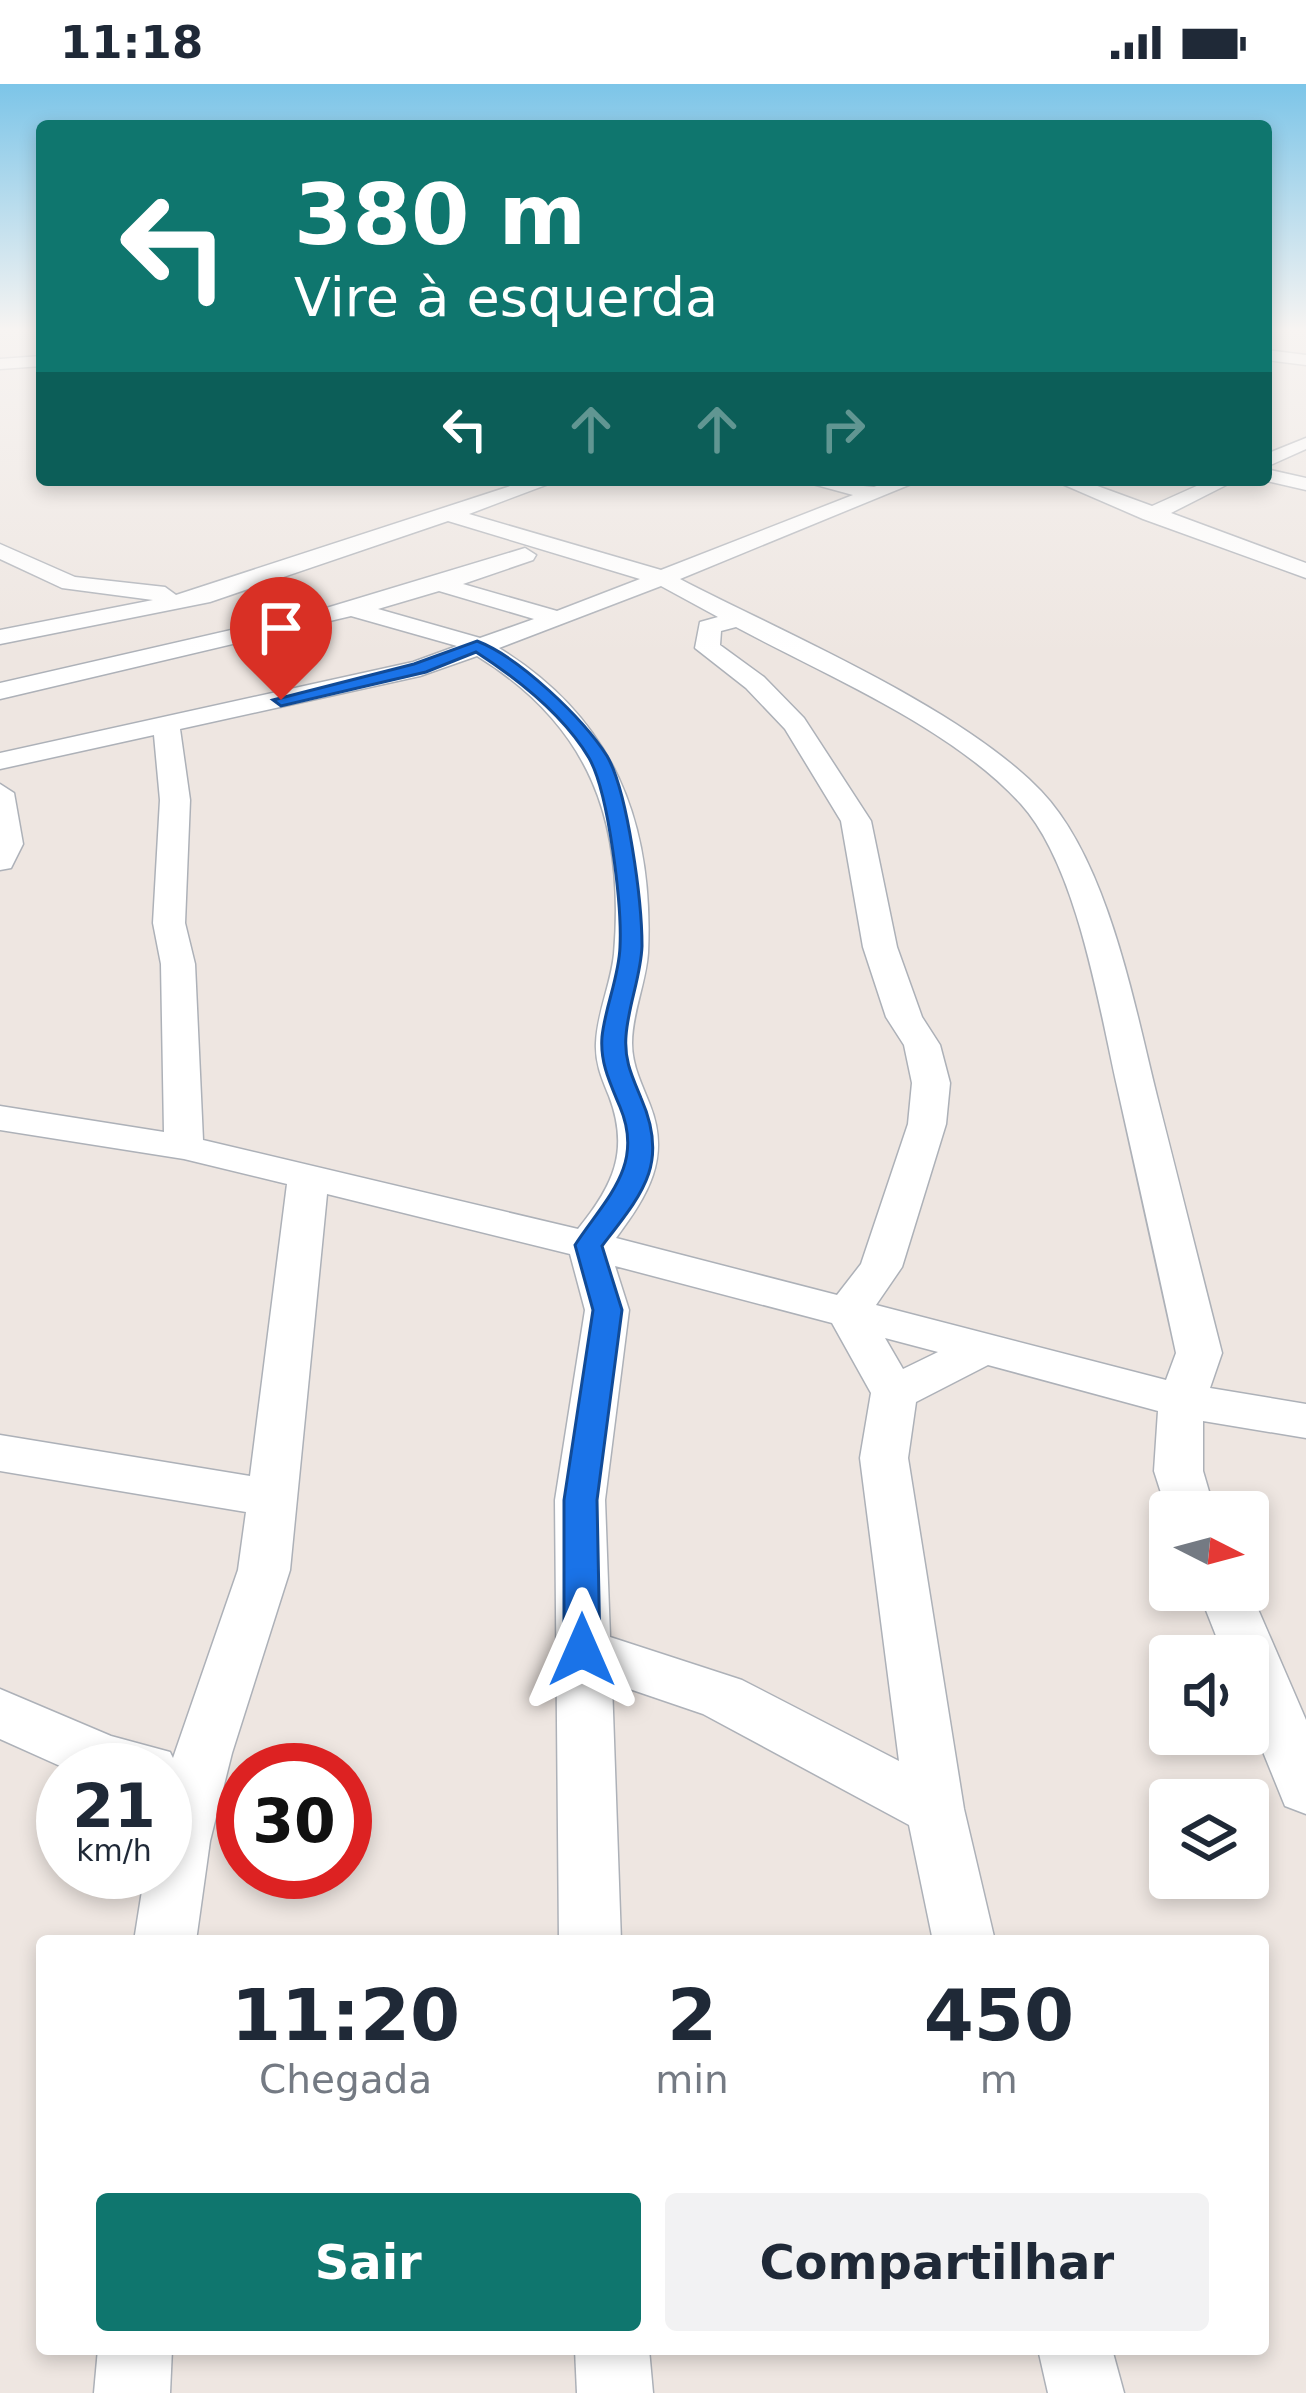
<!DOCTYPE html>
<html lang="pt">
<head>
<meta charset="utf-8">
<style>
	:root { --surface:#fff; --page:#f2f2f3; --text:#1f2937; --muted:#747a83; --accent:#0f766e }
	body { margin:0; font-family:"DejaVu Sans",sans-serif; background:var(--page); color:var(--text); height:100vh; display:flex; flex-direction:column; font-size:45px; white-space:nowrap }
	* { box-sizing:border-box; margin:0 }
	p { font-size:39px; color:var(--muted) }
	.icon { flex:none; width:66px; height:66px; fill:none; stroke:currentColor; stroke-width:2; stroke-linecap:round; stroke-linejoin:round }
	.map { position:relative; flex:1; overflow:hidden }
	.panel { position:absolute; left:36px; top:1851px; width:1233px; height:420px; display:flex; flex-direction:column; background:var(--surface); border-radius:12px; box-shadow:0 6px 18px #0003 }
	.panel>* { flex:none }
	.top-card { position:absolute; left:36px; top:36px; width:1236px; height:366px; border-radius:12px; box-shadow:0 6px 18px #0003; background:#0f766e; color:#fff; overflow:hidden }
	.needle { width:78px; rotate:96deg }
	.tools { position:absolute; left:1149px; top:1407px; display:grid; gap:24px }
	.tools a { display:grid; place-items:center; width:120px; height:120px; border-radius:12px; background:var(--surface); box-shadow:0 6px 18px #0003; font-size:60px }
	.speed { position:absolute; left:36px; top:1659px; display:flex; gap:24px; font-size:60px; font-weight:700; text-align:center }
	.speed>* { display:grid; place-content:center; width:156px; height:156px; border-radius:50%; background:var(--surface); box-shadow:0 6px 18px #0003; line-height:1 }
	.speed small { font-size:30px; font-weight:400 }
	.speed .limit { border:18px solid #d22; background:#fff; color:#111 }
	.pin { position:absolute; display:grid; place-items:center; width:102px; height:102px; color:#fff; margin:-123px -51px; border-radius:50% 50% 50% 0; rotate:-45deg; box-shadow:0 0 12px #0007 }
	.pin .icon { rotate:45deg }
	.me { position:absolute; width:132px; margin:-66px; rotate:0deg; stroke-linejoin:round; filter:drop-shadow(0 0 9px #0008) }
	.turn { display:flex; align-items:center; gap:42px; height:252px; padding:0 60px; font-size:54px }
	.turn .icon { width:156px; height:156px; stroke-width:2.5 }
	.turn b { display:block; font-size:84px; line-height:102px }
	.lanes { display:flex; align-items:center; height:114px; padding:0 60px; background:#0003; justify-content:center; gap:60px; direction:ltr }
	.lanes .off { opacity:.35 }
	.eta { display:flex; justify-content:space-evenly; align-items:center; height:204px; text-align:center }
	.eta b { font-size:72px; font-weight:800; line-height:84px }
	.button { display:flex; gap:24px; margin-top:auto; padding:24px 60px }
	.button a { flex:1; height:138px; border-radius:12px; background:var(--accent); color:#fff; font-size:48px; font-weight:800; line-height:138px; text-align:center }
	.button a+a { background:var(--page); color:var(--text) }
	.status { display:flex; justify-content:space-between; align-items:center; height:84px; padding:0 60px; background:var(--surface); direction:ltr }
	.status svg { height:33px; fill:currentColor }
	.map>svg:first-child { display:block }
	.lines { fill:none; stroke-linecap:round; stroke-linejoin:round }
	.minor-casing { stroke:#adb1b8; stroke-width:3 }
	.minor { fill:#fff; fill-rule:evenodd }
	.route { fill:#1a73e8; stroke:#114b97; stroke-width:3 }
</style>
</head>
<body>
<div class="status"><b>11:18</b><svg viewBox="0 0 49 12"><path d="M0 12V9h3v3zM5 12V6h3v6zM10 12V3h3v9zM15 12V0h3v12zM26 1h20v11H26zM47 4h2v5h-2z"/></svg></div>
<div class="map">
<svg width="1306" height="2309" viewBox="0 0 1306 2309">
	<rect width="100%" height="100%" fill="#eee6e1"/>
	<g class="lines">
		<defs>
			<g id="minor">
				<path d="M 1266,266 L 1306,271 L 1306,281 L 1266,276 Z"/>
				<path d="M 42,272 L 42,282 L 0,285 L 0,275 Z"/>
				<path d="M 1306,354 L 1306,365 L 1266,383 L 1266,370 Z"/>
				<path d="M 1266,385 L 1306,394 L 1306,406 L 1262,396 Z"/>
				<path d="M 529,396 L 559,396 L 469,430 L 661,486 L 853,411 L 798,396 L 874,403 L 893,396 L 921,396 L 680,495 C 786,550 960,623 1041,707 C 1108,777 1134,920 1157,1012 C 1179,1098 1200,1183 1222,1269 L 1210,1304 L 1306,1320 L 1306,1354 L 1203,1337 L 1203,1387 L 1215,1428 L 1170,1428 L 1170,1437 L 1154,1387 L 1158,1327 L 988,1281 L 916,1318 L 908,1374 L 964,1725 L 995,1857 L 933,1857 L 909,1741 L 703,1630 L 612,1599 L 621,1857 L 559,1857 L 555,1416 L 585,1226 L 570,1170 L 327,1110 L 290,1486 L 232,1669 L 210,1757 L 196,1857 L 134,1857 L 145,1788 L 165,1788 L 165,1686 L 69,1686 L 0,1655 L 0,1605 L 111,1652 L 170,1668 L 173,1674 L 238,1486 L 246,1428 L 0,1387 L 0,1351 L 250,1392 L 287,1100 L 184,1075 L 0,1046 L 0,1022 L 164,1048 L 161,880 L 153,839 L 160,716 L 154,651 L 0,685 L 0,669 L 413,578 L 457,562 L 351,532 L 0,615 L 0,599 L 323,525 L 525,464 L 536,471 L 533,476 L 463,500 L 557,527 L 640,495 L 448,437 L 210,518 L 0,560 L 0,546 L 153,516 L 62,504 L 0,475 L 0,460 L 75,493 L 165,503 L 176,511 ZM 661,502 L 718,533 L 700,538 L 695,564 L 746,604 L 785,645 L 841,737 L 863,863 L 886,933 L 904,961 L 912,999 L 908,1040 L 861,1180 L 837,1211 L 616,1154 C 648,1111 671,1074 650,1021 C 642,1000 632,982 632,959 C 632,929 646,899 648,869 C 654,738 613,634 499,564 ZM 439,507 L 534,535 L 480,554 L 378,525 ZM 736,543 C 827,592 951,643 1021,720 C 1077,782 1099,922 1117,1002 C 1137,1091 1157,1180 1176,1269 L 1166,1296 L 876,1221 L 902,1183 L 946,1040 L 950,999 L 940,961 L 922,933 L 897,863 L 871,737 L 804,634 L 764,593 L 720,561 L 721,547 ZM 477,572 C 591,642 625,739 614,870 C 611,900 597,929 596,959 C 595,979 602,995 609,1012 C 630,1067 613,1102 578,1145 L 203,1056 L 195,880 L 185,839 L 190,716 L 180,645 L 420,592 ZM 615,1182 L 832,1239 L 871,1309 L 860,1374 L 899,1677 L 742,1596 L 610,1553 L 605,1416 L 629,1226 ZM 885,1254 L 938,1268 L 903,1285 Z"/>
				<path d="M 1053,396 L 1081,396 L 1152,422 L 1210,396 L 1236,396 L 1171,429 L 1306,479 L 1306,494 L 1143,435 Z"/>
				<path d="M 0,700 L 14,709 L 23,760 L 11,784 L 0,786 Z"/>
				<path d="M 1248,1502 L 1306,1636 L 1306,1730 L 1285,1722 L 1248,1631 L 1248,1572 L 1224,1572 L 1198,1506 L 1248,1506 Z"/>
				<path d="M 98,2265 L 172,2265 L 170,2309 L 94,2309 Z"/>
				<path d="M 575,2265 L 649,2265 L 653,2309 L 577,2309 Z"/>
				<path d="M 1038,2265 L 1112,2265 L 1124,2309 L 1048,2309 Z"/>
			</g>
		</defs>
		<!-- minor casing -->
		<use href="#minor" class="minor-casing"/>
		<!-- minor -->
		<use href="#minor" class="minor"/>
	</g>
	<!-- sky -->
	<linearGradient id="sky" x2="0" y2="1"><stop stop-color="#7cc5e8"/><stop offset="0.43" stop-color="#f7f4f2"/><stop offset="1" stop-color="#f7f4f2" stop-opacity="0"/></linearGradient>
	<rect width="1306" height="570" fill="url(#sky)"/>
	<!-- route -->
	<path class="route" d="M 477,557 C 519,573 583,634 607,672 C 628,708 642,818 642,862 C 641,892 628,922 626,952 C 624,976 632,992 641,1014 C 670,1080 642,1110 602,1162 L 622,1226 L 597,1416 L 600,1566 L 594,1576 L 582,1580 L 570,1576 L 564,1566 L 564,1416 L 593,1226 L 575,1161 C 605,1115 645,1082 620,1023 C 610,999 600,979 602,953 C 605,923 619,893 620,863 C 622,822 609,709 589,674 C 564,632 516,594 476,568 L 426,588 L 281,622 L 273,616 L 414,580 Z"/>
</svg>
<div class="tools">
<a><svg class="needle" viewBox="-14 -14 28 28"><path d="M0-13l5 13h-10z" fill="#e53935"/><path d="M0 13l5-13h-10z" fill="#747a83"/></svg></a>
<a><svg class="icon" aria-label="sound" viewBox="0 0 24 24"><path d="M4 9h4l5-4v14l-5-4H4zM17 9q2 3 0 6"/></svg></a>
<a><svg class="icon" aria-label="layers" viewBox="0 0 24 24"><path d="M12 4l9 5-9 5-9-5zM3 14l9 5 9-5"/></svg></a>
</div>
<div class="speed"><div>21<small>km/h</small></div><div class="limit">30</div></div>
<div class="pin" style="left:281px;top:616px;background:#d93025"><svg class="icon" aria-label="arrive" viewBox="0 0 24 24"><path d="M6 21V4h12l-3 4 3 4H6"/></svg></div>
<svg class="me" style="left:582px;top:1566px" viewBox="-20 -20 40 40"><path d="M0-17L14 15 0 8-14 15z" fill="#1a73e8" stroke="#fff" stroke-width="4"/></svg>
<div class="top-card">
<div class="turn"><svg class="icon" aria-label="left" viewBox="0 0 24 24"><path d="M17 20v-9H6M10 6l-5 5 5 5"/></svg><div><b>380 m</b>Vire à esquerda</div></div>
<div class="lanes"><svg class="icon" aria-label="left" viewBox="0 0 24 24"><path d="M17 20v-9H6M10 6l-5 5 5 5"/></svg><svg class="icon off" aria-label="ahead" viewBox="0 0 24 24"><path d="M12 20V5M6 11l6-6 6 6"/></svg><svg class="icon off" aria-label="ahead" viewBox="0 0 24 24"><path d="M12 20V5M6 11l6-6 6 6"/></svg><svg class="icon off" aria-label="right" viewBox="0 0 24 24"><path d="M7 20v-9h11M14 6l5 5-5 5"/></svg></div>
</div>
<section class="panel">
<div class="eta">
<div><b>11:20</b><p>Chegada</p></div>
<div><b>2</b><p>min</p></div>
<div><b>450</b><p>m</p></div>
</div>
<div class="button"><a>Sair</a><a>Compartilhar</a></div>
</section>
</div>
</body>
</html>
